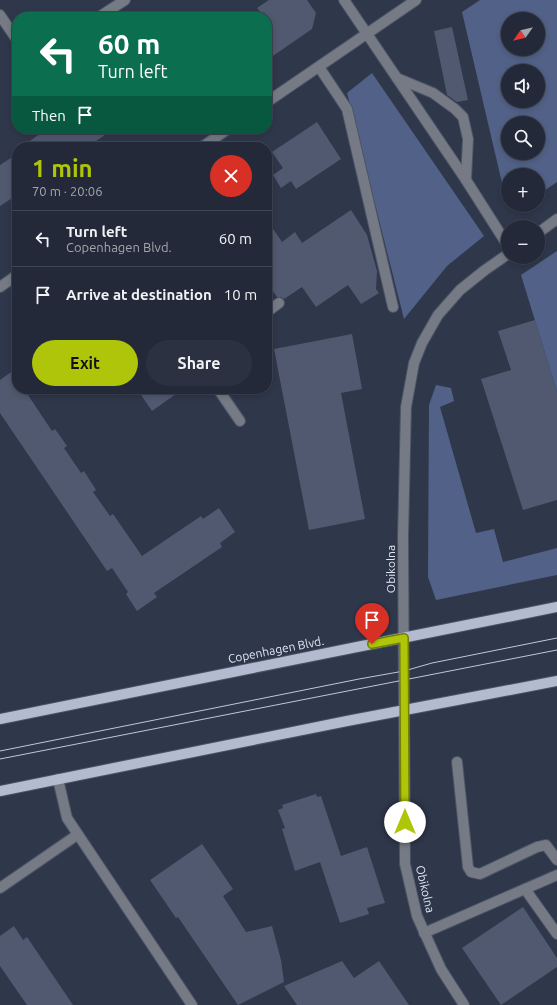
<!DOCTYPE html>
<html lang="en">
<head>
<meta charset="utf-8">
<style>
	:root { --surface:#232938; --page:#2b3140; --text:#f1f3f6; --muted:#a3a6ae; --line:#404553; --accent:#aec509 }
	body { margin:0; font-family:Ubuntu,sans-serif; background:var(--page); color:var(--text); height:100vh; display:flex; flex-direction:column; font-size:15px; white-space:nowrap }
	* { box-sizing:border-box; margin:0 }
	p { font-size:13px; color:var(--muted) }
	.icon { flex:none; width:22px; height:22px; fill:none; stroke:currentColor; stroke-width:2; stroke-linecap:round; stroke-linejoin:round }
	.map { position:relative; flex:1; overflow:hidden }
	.side { position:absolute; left:12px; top:142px; width:260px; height:252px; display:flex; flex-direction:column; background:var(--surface); border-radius:16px; box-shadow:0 2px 6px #0003,0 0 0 1px var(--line) }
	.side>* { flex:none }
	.guide { position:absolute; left:12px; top:12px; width:260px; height:122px; border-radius:16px; box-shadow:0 2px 6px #0003,0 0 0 1px var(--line); background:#0b6e4f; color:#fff; overflow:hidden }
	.needle { width:26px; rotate:236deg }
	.buttons { position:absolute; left:501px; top:12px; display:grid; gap:8px }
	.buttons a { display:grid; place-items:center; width:44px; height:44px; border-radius:50%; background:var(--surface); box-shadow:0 2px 6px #0003,0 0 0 1px var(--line); font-size:20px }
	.pin { position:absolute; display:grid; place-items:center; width:34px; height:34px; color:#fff; margin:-41px -17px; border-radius:50% 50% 50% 0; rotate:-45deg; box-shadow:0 0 4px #0007 }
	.pin .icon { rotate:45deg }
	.me { position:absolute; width:44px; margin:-22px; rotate:0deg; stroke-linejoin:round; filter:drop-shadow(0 0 3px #0008) }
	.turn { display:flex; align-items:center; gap:14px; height:84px; padding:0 20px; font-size:18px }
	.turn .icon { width:52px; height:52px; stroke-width:2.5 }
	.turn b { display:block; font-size:28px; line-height:34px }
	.then { display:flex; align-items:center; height:38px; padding:0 20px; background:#0003; gap:8px; font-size:15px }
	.round { display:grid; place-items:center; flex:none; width:42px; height:42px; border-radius:21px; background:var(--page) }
	.overview { display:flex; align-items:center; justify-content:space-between; height:68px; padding:0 20px }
	h1 { font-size:24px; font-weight:700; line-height:30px; color:var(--accent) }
	.button { display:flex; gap:8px; margin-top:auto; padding:8px 20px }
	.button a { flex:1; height:46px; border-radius:24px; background:var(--accent); color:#111; font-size:16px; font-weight:700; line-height:46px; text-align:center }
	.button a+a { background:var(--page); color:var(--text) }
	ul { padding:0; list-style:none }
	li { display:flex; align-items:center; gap:12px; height:56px; padding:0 20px; border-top:1px solid var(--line) }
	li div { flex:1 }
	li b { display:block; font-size:15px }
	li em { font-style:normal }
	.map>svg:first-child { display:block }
	.green { fill:#526187; fill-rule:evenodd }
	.building { fill:#50596f }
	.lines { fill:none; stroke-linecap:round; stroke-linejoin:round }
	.minor-casing { stroke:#4b5366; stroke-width:12 }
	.major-casing { stroke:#4b5366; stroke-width:12 }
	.minor { stroke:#757a84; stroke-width:10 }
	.major { stroke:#b2bbd0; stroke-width:10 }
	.tram { stroke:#c1c7d5; stroke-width:1 }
	.route-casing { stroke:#718006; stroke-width:10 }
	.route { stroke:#aec509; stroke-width:7 }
	.labels { text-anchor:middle; stroke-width:3; stroke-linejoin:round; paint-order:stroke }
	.street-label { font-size:12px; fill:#e1e6f3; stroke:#2f374b }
</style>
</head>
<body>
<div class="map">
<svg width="557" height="1005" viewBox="0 0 557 1005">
	<rect width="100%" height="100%" fill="#2f374b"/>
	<!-- green -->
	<g class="green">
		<path d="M 480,0 L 557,0 L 557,182 L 538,195 L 538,175 L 508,175 L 508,200 L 506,200 L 462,12 ZM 508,19 L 538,19 L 538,49 L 508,49 ZM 508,71 L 538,71 L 538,101 L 508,101 ZM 508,123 L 538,123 L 538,153 L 508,153 Z"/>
		<path d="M 372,73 L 484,236 L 447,266 L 404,319 L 347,93 Z"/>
		<path d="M 557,251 L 557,392 L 521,275 Z"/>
		<path d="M 436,385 L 451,388 L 454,401 L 440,407 L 476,533 L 494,529 L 503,562 L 557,548 L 557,575 L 436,600 L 428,577 L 429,405 Z"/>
	</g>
	<!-- building -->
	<g class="building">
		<path d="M 269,0 L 307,0 L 316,13 L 312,29 L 267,60 L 267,17 L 265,17 L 257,8 Z"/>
		<path d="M 452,27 L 468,100 L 457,102 L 447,95 L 434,31 Z"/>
		<path d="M 317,122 L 341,159 L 296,189 L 291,181 L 281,188 L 273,175 L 283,168 L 272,152 Z"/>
		<path d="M 47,129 L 114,129 L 87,147 L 21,147 Z"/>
		<path d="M 17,154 L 17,195 L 0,206 L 0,165 Z"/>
		<path d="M 351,210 L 367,235 L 377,271 L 376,289 L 379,293 L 361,304 L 348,285 L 316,307 L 302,287 L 284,299 L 281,297 L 277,297 L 267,283 L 267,220 L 282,242 L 295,232 L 302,243 Z"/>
		<path d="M 535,320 L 557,392 L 557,500 L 523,510 L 481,379 L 511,370 L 498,331 Z"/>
		<path d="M 352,334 L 362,389 L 341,393 L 365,519 L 309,530 L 274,349 Z"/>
		<path d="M 17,368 L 17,389 L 24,389 L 52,431 L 55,429 L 67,446 L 64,448 L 81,473 L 84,471 L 96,490 L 93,492 L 110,516 L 113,514 L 142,556 L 201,516 L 203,519 L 219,508 L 235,532 L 220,543 L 222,547 L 154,593 L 157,597 L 137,611 L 126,594 L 128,592 L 112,568 L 107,571 L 0,413 L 0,380 Z"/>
		<path d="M 137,389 L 183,389 L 152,411 Z"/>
		<path d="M 316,794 L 317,797 L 321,796 L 341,856 L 367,847 L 385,903 L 367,908 L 369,914 L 340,923 L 320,862 L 295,871 L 282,829 L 285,828 L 278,810 L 283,808 L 282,805 Z"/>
		<path d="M 202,844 L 233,889 L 223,896 L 246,932 L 272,926 L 281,960 L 284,982 L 238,1005 L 178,917 L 176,918 L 150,880 Z"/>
		<path d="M 523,907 L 557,958 L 557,967 L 501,1005 L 462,948 Z"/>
		<path d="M 14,926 L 23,940 L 27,937 L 73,1005 L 27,1005 L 0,966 L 0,936 Z"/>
		<path d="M 342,961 L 354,978 L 379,961 L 409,1005 L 297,1005 L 284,986 Z"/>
	</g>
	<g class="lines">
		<defs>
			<g id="minor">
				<path d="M 344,0 L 466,180 L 508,246"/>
				<path d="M 0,15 L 17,40"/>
				<path d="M 99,17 L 125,0"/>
				<path d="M 319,67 L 347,109 L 393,307"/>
				<path d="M 397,78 L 433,93 L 455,109 L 463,117 L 468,139 L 466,180"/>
				<path d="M 267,102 L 416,0"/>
				<path d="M 202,147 L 228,129"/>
				<path d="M 538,233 L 557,219"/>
				<path d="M 0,287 L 17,275"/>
				<path d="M 267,312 L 279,303"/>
				<path d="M 218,389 L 240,421"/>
				<path d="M 457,762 L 468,867 L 471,872 L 480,874 L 537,847 L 546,845 L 557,860"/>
				<path d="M 58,779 L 67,818 L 192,1005"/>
				<path d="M 0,888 L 77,835"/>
				<path d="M 525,889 L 557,934"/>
				<path d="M 424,933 L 557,875"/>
				<path d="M 464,1005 L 441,969 L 417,916 L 405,864 L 403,537 L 406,407 L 414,363 L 422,343 L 438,315 L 460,290 L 485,270 L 508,254"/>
			</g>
			<g id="major">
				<path d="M 0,719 L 357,647 L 557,607"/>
				<path d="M 0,791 L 347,721 C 417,708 487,694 557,681"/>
			</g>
		</defs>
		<!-- minor casing -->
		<use href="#minor" class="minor-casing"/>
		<!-- major casing -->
		<use href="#major" class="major-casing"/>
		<!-- minor -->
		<use href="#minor" class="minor"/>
		<!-- major -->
		<use href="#major" class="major"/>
		<!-- tram -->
		<g class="tram">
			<path d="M 0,751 L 359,679 L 404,671 L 432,663 L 557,638"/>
			<path d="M 0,759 L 557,650"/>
		</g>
	</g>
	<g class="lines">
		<defs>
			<path id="route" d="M 372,644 L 404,638 L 405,822"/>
		</defs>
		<!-- route casing -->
		<use href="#route" class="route-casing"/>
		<!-- route -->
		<use href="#route" class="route"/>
	</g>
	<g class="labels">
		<!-- street labels -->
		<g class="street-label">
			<text transform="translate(391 569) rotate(-90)" y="4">Obikolna</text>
			<text transform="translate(276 650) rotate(-11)" y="4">Copenhagen Blvd.</text>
			<text transform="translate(425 889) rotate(77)" y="4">Obikolna</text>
		</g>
	</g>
</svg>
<div class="buttons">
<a><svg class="needle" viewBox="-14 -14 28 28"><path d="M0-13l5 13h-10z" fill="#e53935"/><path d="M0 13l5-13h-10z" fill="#a3a6ae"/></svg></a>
<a><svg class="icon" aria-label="sound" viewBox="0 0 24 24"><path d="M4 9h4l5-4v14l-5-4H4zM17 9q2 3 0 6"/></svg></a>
<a><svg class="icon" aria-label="search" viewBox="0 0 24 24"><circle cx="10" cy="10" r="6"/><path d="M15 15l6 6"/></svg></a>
<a>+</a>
<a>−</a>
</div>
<div class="pin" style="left:372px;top:644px;background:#d93025"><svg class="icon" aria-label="arrive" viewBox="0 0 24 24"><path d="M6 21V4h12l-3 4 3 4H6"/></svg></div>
<svg class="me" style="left:405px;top:822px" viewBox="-20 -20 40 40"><circle r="19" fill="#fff"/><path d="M0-13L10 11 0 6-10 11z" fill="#aec509"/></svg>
<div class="guide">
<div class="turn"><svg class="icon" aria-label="left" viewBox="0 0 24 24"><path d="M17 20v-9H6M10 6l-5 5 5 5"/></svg><div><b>60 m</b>Turn left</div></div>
<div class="then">Then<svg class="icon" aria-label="arrive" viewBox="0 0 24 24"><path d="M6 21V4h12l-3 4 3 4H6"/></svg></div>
</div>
<section class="side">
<div class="overview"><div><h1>1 min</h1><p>70 m · 20:06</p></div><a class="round" style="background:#d93025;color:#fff"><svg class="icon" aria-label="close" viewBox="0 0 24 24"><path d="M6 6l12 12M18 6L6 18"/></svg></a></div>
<ul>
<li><svg class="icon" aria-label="left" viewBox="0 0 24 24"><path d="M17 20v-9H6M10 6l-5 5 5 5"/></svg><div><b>Turn left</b><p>Copenhagen Blvd.</p></div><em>60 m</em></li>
<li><svg class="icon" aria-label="arrive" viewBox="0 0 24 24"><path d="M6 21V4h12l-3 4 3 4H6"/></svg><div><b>Arrive at destination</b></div><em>10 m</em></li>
</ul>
<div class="button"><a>Exit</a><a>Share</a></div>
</section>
</div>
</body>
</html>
